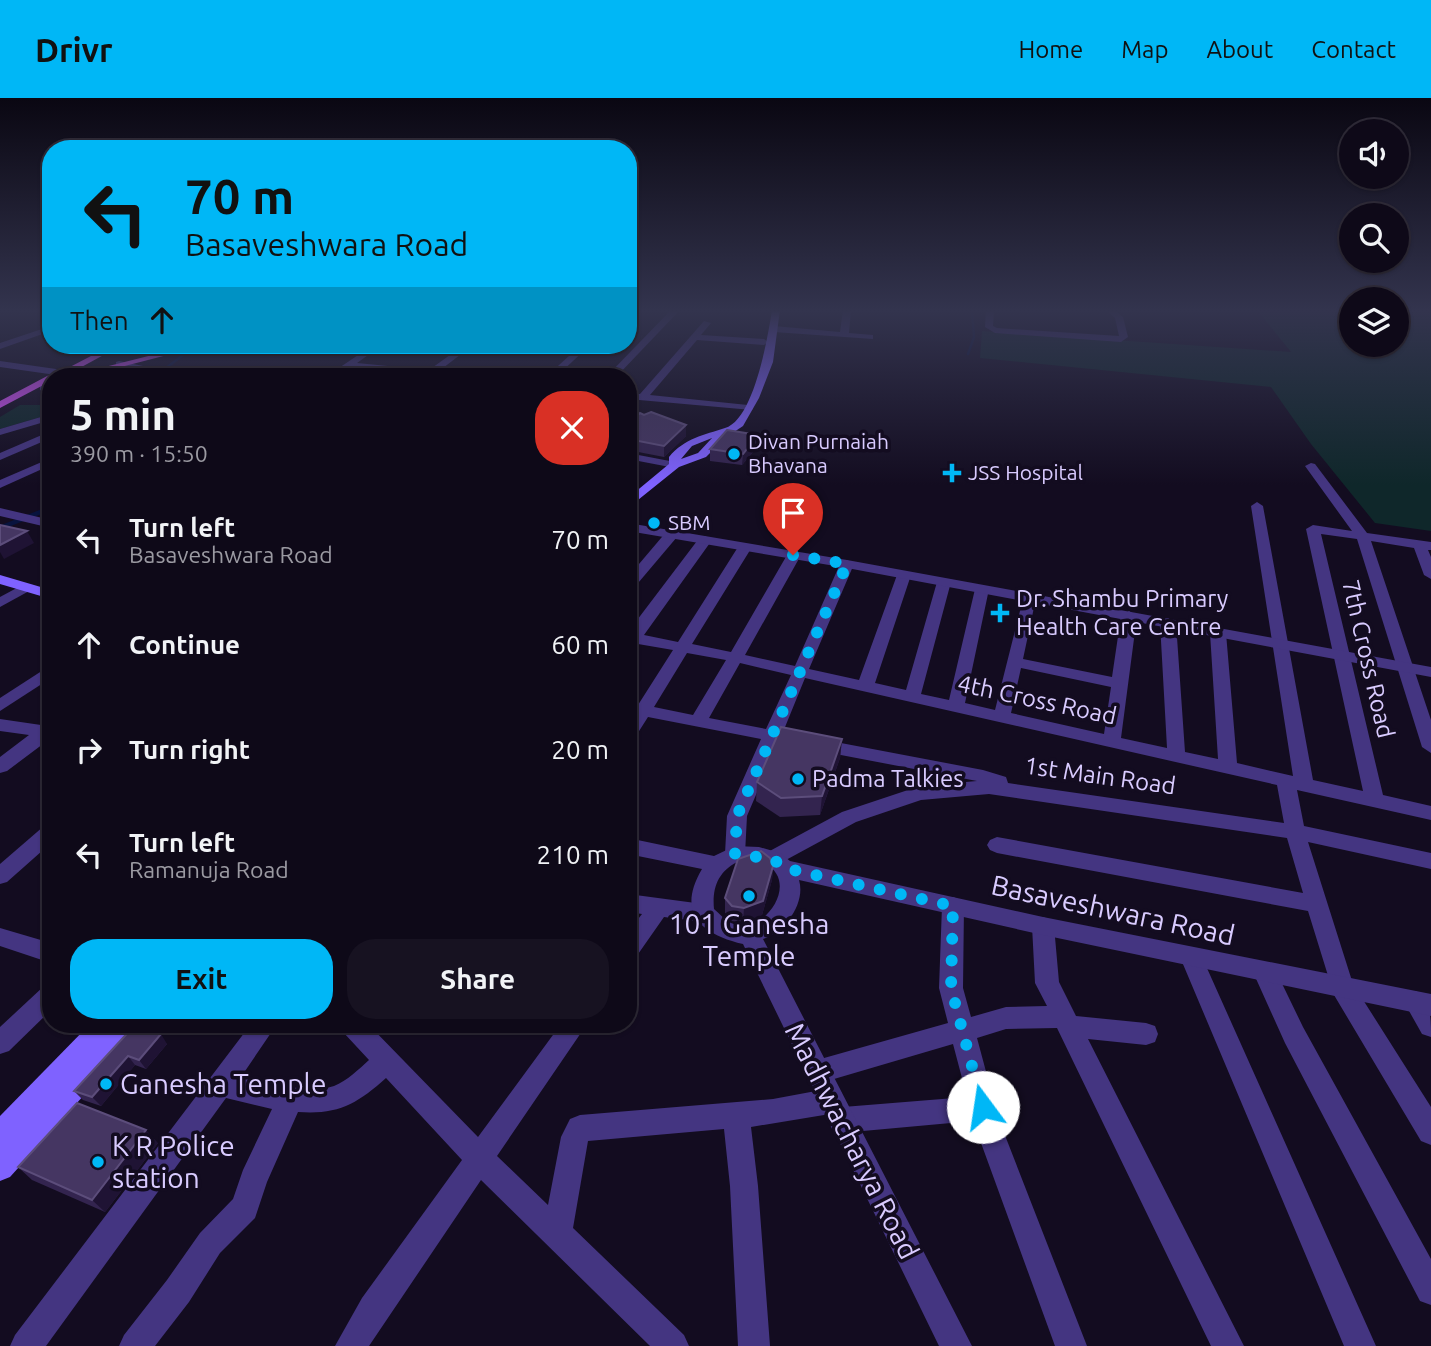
<!DOCTYPE html>
<html lang="en">
<head>
<meta charset="utf-8">
<style>
	:root { --surface:#0e0918; --page:#171221; --text:#f1f3f6; --muted:#9b9aa2; --line:#2e2a37; --accent:#00b7f6 }
	body { margin:0; font-family:Ubuntu,sans-serif; background:var(--page); color:var(--text); height:100vh; display:flex; flex-direction:column; font-size:26px; white-space:nowrap }
	* { box-sizing:border-box; margin:0 }
	p { font-size:23px; color:var(--muted) }
	.icon { flex:none; width:38px; height:38px; fill:none; stroke:currentColor; stroke-width:2; stroke-linecap:round; stroke-linejoin:round }
	.map { position:relative; flex:1; overflow:hidden }
	.sheet { position:absolute; left:42px; top:270px; width:595px; height:665px; display:flex; flex-direction:column; background:var(--surface); border-radius:28px; box-shadow:0 2px 5px #0004,0 0 0 2px var(--line) }
	.sheet>* { flex:none }
	.hud { position:absolute; left:42px; top:42px; width:595px; height:214px; border-radius:28px; box-shadow:0 2px 5px #0004,0 0 0 2px var(--line); background:#00b7f6; color:#111; overflow:hidden }
	.fabs { position:absolute; left:1339px; top:21px; display:grid; gap:14px }
	.fabs a { display:grid; place-items:center; width:70px; height:70px; border-radius:50%; background:var(--surface); box-shadow:0 2px 5px #0004,0 0 0 2px var(--line); font-size:35px }
	.pin { position:absolute; display:grid; place-items:center; width:60px; height:60px; color:#fff; margin:-72px -30px; border-radius:50% 50% 50% 0; rotate:-45deg; box-shadow:0 0 7px #0007 }
	.pin .icon { rotate:45deg }
	.me { position:absolute; width:77px; margin:-38px; rotate:346deg; stroke-linejoin:round; filter:drop-shadow(0 0 5px #0008) }
	.turn { display:flex; align-items:center; gap:24px; height:147px; padding:0 28px; font-size:32px }
	.turn .icon { width:91px; height:91px; stroke-width:2.5 }
	.turn b { display:block; font-size:49px; line-height:60px }
	.then { display:flex; align-items:center; height:66px; padding:0 28px; background:#0003; gap:14px; font-size:26px }
	.round { display:grid; place-items:center; flex:none; width:74px; height:74px; border-radius:28px; background:var(--page) }
	.summary { display:flex; align-items:center; justify-content:space-between; height:119px; padding:0 28px }
	h1 { font-size:42px; font-weight:700; line-height:52px }
	.action { display:flex; gap:14px; margin-top:auto; padding:14px 28px }
	.action a { flex:1; height:80px; border-radius:28px; background:var(--accent); color:#111; font-size:28px; font-weight:700; line-height:80px; text-align:center }
	.action a+a { background:var(--page); color:var(--text) }
	ul { padding:0; list-style:none }
	li { display:flex; align-items:center; gap:21px; height:105px; padding:0 28px }
	li div { flex:1 }
	li b { display:block; font-size:26px }
	li em { font-style:normal }
	header { display:flex; align-items:center; gap:42px; box-sizing:border-box; height:98px; padding:0 35px; background:var(--accent); color:#111 }
	header strong { font-size:33px }
	nav { display:flex; gap:38px; margin-inline-start:auto; font-size:24px }
	.map>svg:first-child { display:block }
	.green { fill:#0f272a }
	.lines { fill:none; stroke-linecap:round; stroke-linejoin:round }
	.stream-far2 { stroke:#08133e; stroke-width:2.5 }
	.stream-far1 { stroke:#08133e; stroke-width:3.5 }
	.stream { stroke:#08133e; stroke-width:4.5 }
	.minor { fill:#443581; fill-rule:evenodd }
	.tertiary { fill:#443581; fill-rule:evenodd }
	.secondary { fill:#7f62ff; fill-rule:evenodd }
	.primary { fill:#d952ff; fill-rule:evenodd }
	.wall { fill:#33244f }
	.shaded-wall { fill:#1f1334 }
	.building { fill:#453662; stroke:#5c4d7b; stroke-width:2 }
	.route { stroke:#00b7f6; stroke-width:12; stroke-dasharray:0 21.6 }
	.poi-dot { fill:#00b7f6; stroke:#130c20; stroke-width:2.5 }
	.labels { text-anchor:middle; stroke-width:7; stroke-linejoin:round; paint-order:stroke }
	.far-poi-label { font-size:21px; fill:#d9cbff; stroke:#130c20; text-anchor:start }
	.poi-label { font-size:24px; fill:#d9cbff; stroke:#130c20; text-anchor:start }
	.street-label { font-size:24px; fill:#d9cbff; stroke:#130c20 }
	.near-street-label { font-size:28px; fill:#d9cbff; stroke:#130c20 }
	.near-poi-label { font-size:28px; fill:#d9cbff; stroke:#130c20; text-anchor:start }
</style>
</head>
<body>
<header>
<strong>Drivr</strong>
<nav><a>Home</a><a>Map</a><a>About</a><a>Contact</a></nav>
</header>
<div class="map">
<svg width="1431" height="1248" viewBox="0 0 1431 1248">
	<rect width="100%" height="100%" fill="#130c20"/>
	<!-- green -->
	<g class="green">
		<path d="M 1257,212 L 1351,212 L 1351,247 L 1396,247 L 1397,212 L 1426,212 L 1431,216 L 1431,433 L 1375,425 L 1311,346 L 1271,289 L 980,260 L 982,233 L 1291,254 Z"/>
		<path d="M 20,307 L 51,307 L 51,316 L 0,331 L 0,319 Z"/>
	</g>
	<g class="lines">
		<!-- stream-far2 -->
		<g class="stream-far2">
			<path d="M 968,256 L 974,239 L 972,212"/>
			<path d="M 165,278 L 157,277 L 196,247"/>
		</g>
		<!-- stream-far1 -->
		<path class="stream-far1" d="M 38,415 L 51,410"/>
		<!-- stream -->
		<path class="stream" d="M 0,430 L 43,413"/>
		<!-- minor -->
		<g class="minor">
			<path d="M 628,212 L 636,212 L 632,214 Z"/>
			<path d="M 671,212 L 680,212 L 617,278 L 607,278 Z"/>
			<path d="M 843,212 L 851,212 L 849,235 L 873,237 L 873,241 L 774,234 L 770,231 L 774,228 L 840,234 Z"/>
			<path d="M 986,212 L 994,212 L 993,228 L 997,230 L 1119,238 L 1115,220 L 1106,212 L 1115,212 L 1123,219 L 1128,239 L 1121,244 L 995,235 L 985,229 Z"/>
			<path d="M 704,223 L 711,225 L 701,237 L 764,241 L 768,244 L 764,247 L 697,242 L 650,297 L 748,307 L 753,310 L 752,312 L 628,301 L 628,295 L 640,296 Z"/>
			<path d="M 373,247 L 382,247 L 357,265 L 429,272 L 464,247 L 473,247 L 439,273 L 464,278 L 422,278 L 350,270 L 338,278 L 327,278 Z"/>
			<path d="M 581,247 L 590,247 L 557,278 L 547,278 Z"/>
			<path d="M 0,263 L 56,271 L 61,274 L 56,277 L 0,269 Z"/>
			<path d="M 119,263 L 177,275 L 182,278 L 165,278 L 116,268 L 116,264 Z"/>
			<path d="M 51,316 L 51,322 L 0,337 L 0,331 Z"/>
			<path d="M 51,333 L 51,340 L 0,362 L 0,355 Z"/>
			<path d="M 628,355 L 675,364 L 681,367 L 675,370 L 628,361 Z"/>
			<path d="M 51,360 L 51,367 L 0,390 L 0,382 Z"/>
			<path d="M 1311,365 L 1315,366 L 1367,435 L 1431,444 L 1431,452 L 1428,452 L 1431,459 L 1431,481 L 1424,477 L 1414,450 L 1371,443 L 1431,622 L 1431,655 L 1422,649 L 1357,441 L 1321,436 L 1383,697 L 1431,708 L 1431,722 L 1297,692 L 1304,728 L 1431,755 L 1431,771 L 1308,744 L 1353,886 L 1431,1009 L 1431,1047 L 1421,1043 L 1334,897 L 1308,813 L 997,755 L 990,752 L 987,747 L 990,742 L 997,739 L 1303,795 L 1287,740 L 989,696 L 921,702 L 856,724 L 773,769 L 766,767 L 763,761 L 766,755 L 842,714 L 920,688 L 977,683 L 778,645 L 747,718 L 745,756 L 742,761 L 735,764 L 728,761 L 725,756 L 727,718 L 761,641 L 648,619 L 634,641 L 628,643 L 628,623 L 632,616 L 628,615 L 628,605 L 638,607 L 673,552 L 638,546 L 634,551 L 628,553 L 628,534 L 700,439 L 705,438 L 712,442 L 644,537 L 678,544 L 738,449 L 745,445 L 752,449 L 692,546 L 731,554 L 787,457 L 794,453 L 801,457 L 745,557 L 795,568 L 840,466 L 847,462 L 854,466 L 809,571 L 859,582 L 897,477 L 904,473 L 911,477 L 875,585 L 906,592 L 937,484 L 944,480 L 951,484 L 921,596 L 949,602 L 975,491 L 982,487 L 989,491 L 965,605 L 995,612 L 1024,497 L 1034,497 L 1036,500 L 1023,561 L 1112,579 L 1121,518 L 1129,513 L 1137,518 L 1121,640 L 1167,650 L 1160,525 L 1168,520 L 1176,525 L 1185,654 L 1218,661 L 1210,535 L 1218,530 L 1226,535 L 1237,665 L 1293,678 L 1251,408 L 1257,404 L 1263,408 L 1313,682 L 1363,693 L 1306,431 L 1313,427 L 1352,433 L 1305,368 ZM 687,555 L 726,562 L 693,617 L 654,609 ZM 740,565 L 791,577 L 766,631 L 709,620 ZM 1021,570 L 1111,589 L 1104,636 L 1011,615 ZM 805,580 L 1277,687 L 1284,725 L 1008,685 L 1006,679 L 983,672 L 783,634 Z"/>
			<path d="M 0,410 L 51,422 L 51,430 L 0,418 Z"/>
			<path d="M 672,432 L 679,436 L 677,439 L 633,491 L 628,492 L 628,479 L 667,433 Z"/>
			<path d="M 26,485 L 33,489 L 31,492 L 0,509 L 0,499 Z"/>
			<path d="M 51,567 L 51,580 L 0,613 L 0,600 Z"/>
			<path d="M 0,621 L 41,627 L 51,622 L 51,640 L 7,673 L 0,675 L 0,659 L 29,637 L 0,633 Z"/>
			<path d="M 51,726 L 51,745 L 7,784 L 0,786 L 0,766 L 44,728 Z"/>
			<path d="M 628,796 L 703,806 L 711,809 L 714,815 L 711,821 L 703,824 L 664,819 L 636,859 L 628,861 L 628,834 L 642,816 L 628,814 Z"/>
			<path d="M 953,799 L 961,802 L 964,808 L 963,890 L 971,919 L 1006,909 L 1047,908 L 1035,885 L 1032,828 L 1035,822 L 1043,819 L 1051,822 L 1054,828 L 1059,884 L 1076,918 L 1146,925 L 1155,928 L 1158,936 L 1155,944 L 1146,947 L 1088,941 L 1244,1248 L 1211,1248 L 1057,930 L 1006,931 L 977,940 L 999,1022 L 1087,1248 L 1055,1248 L 973,1023 L 841,1035 L 832,1031 L 828,1022 L 830,1016 L 751,1029 L 758,1088 L 770,1248 L 738,1248 L 730,1088 L 724,1031 L 588,1043 L 573,1130 L 684,1237 L 689,1248 L 650,1248 L 481,1082 L 369,1248 L 335,1248 L 362,1200 L 462,1062 L 386,980 C 357,1006 338,1017 298,1014 L 267,1084 L 255,1120 L 220,1155 L 189,1204 L 155,1248 L 119,1248 L 124,1237 L 167,1182 L 200,1135 L 233,1101 L 243,1072 L 272,1011 L 226,1000 L 46,1248 L 10,1248 L 15,1237 L 251,926 L 277,926 L 241,979 C 264,985 311,996 334,988 C 347,983 359,971 369,962 L 343,934 L 340,926 L 368,926 L 478,1039 L 561,926 L 587,926 L 497,1058 L 548,1107 L 561,1039 L 570,1021 L 580,1017 L 773,1001 L 832,990 L 841,994 L 845,1003 L 843,1009 L 967,999 L 953,946 L 817,986 L 808,983 L 804,974 L 808,965 L 817,962 L 948,925 L 939,890 L 942,808 L 945,802 Z"/>
			<path d="M 0,830 L 51,845 L 51,865 L 0,848 Z"/>
			<path d="M 1191,849 L 1199,852 L 1202,859 L 1376,1248 L 1344,1248 L 1180,859 L 1183,852 Z"/>
			<path d="M 1265,864 L 1273,867 L 1303,929 L 1431,1161 L 1431,1207 L 1420,1203 L 1285,945 L 1253,874 L 1257,867 Z"/>
			<path d="M 51,886 L 51,912 L 9,953 L 0,956 L 0,929 L 43,889 Z"/>
			<path d="M 1416,893 C 1431,901 1431,921 1431,939 L 1422,936 L 1404,904 L 1408,897 Z"/>
		</g>
		<!-- tertiary -->
		<g class="tertiary">
			<path d="M 51,228 L 51,233 L 0,251 L 0,245 Z"/>
			<path d="M 43,287 L 51,291 L 51,298 L 40,292 L 40,288 Z"/>
			<path d="M 628,425 L 847,462 L 1431,569 L 1431,579 L 847,470 L 628,433 Z"/>
			<path d="M 628,740 L 714,758 L 735,748 L 759,749 L 780,755 L 790,763 L 1043,819 L 1431,896 L 1431,918 L 1043,837 L 799,782 C 806,805 785,834 763,841 L 972,1248 L 939,1248 L 743,846 C 701,836 676,815 702,771 L 628,756 ZM 737,764 C 746,764 757,763 765,766 C 801,783 764,840 731,825 C 725,822 719,815 714,811 C 712,790 718,774 737,764 Z"/>
		</g>
		<!-- secondary -->
		<g class="secondary">
			<path d="M 772,212 L 780,212 L 773,264 L 759,300 L 743,328 L 725,340 L 706,359 L 679,369 L 628,410 L 628,400 L 669,366 L 669,359 C 685,340 704,337 725,330 C 754,322 768,238 772,212 ZM 712,340 L 698,355 L 681,361 L 692,348 Z"/>
			<path d="M 0,477 L 51,492 L 51,501 L 0,486 Z"/>
			<path d="M 90,926 L 144,926 L 141,934 L 10,1079 L 0,1083 L 0,1018 Z"/>
		</g>
		<!-- primary -->
		<g class="primary">
			<path d="M 112,247 L 122,247 L 76,272 L 68,270 Z"/>
			<path d="M 192,247 L 206,247 L 86,278 L 81,275 Z"/>
			<path d="M 51,276 L 55,278 L 51,278 L 51,283 L 0,310 L 0,303 Z"/>
		</g>
	</g>
	<!-- wall -->
	<g class="wall">
		<path d="M 628,327 L 686,338 L 664,359 L 628,352 Z"/>
		<path d="M 758,337 L 758,348 L 742,367 L 710,363 L 710,351 Z"/>
		<path d="M 842,641 L 840,660 L 820,717 L 780,719 L 756,703 L 757,684 Z"/>
		<path d="M 773,768 L 772,782 L 762,817 L 743,825 L 732,823 L 725,815 L 725,800 Z"/>
		<path d="M 134,928 L 167,946 L 146,971 L 135,967 L 101,1008 L 83,1002 L 74,993 Z"/>
		<path d="M 158,1045 L 105,1114 L 32,1082 L 18,1069 Z"/>
	</g>
	<!-- shaded-wall -->
	<g class="shaded-wall">
		<path d="M 321,271 L 323,278 L 311,278 Z"/>
		<path d="M 686,327 L 686,338 L 664,359 L 664,348 Z"/>
		<path d="M 758,337 L 758,348 L 742,367 L 743,356 Z"/>
		<path d="M 27,433 L 34,445 L 4,461 L 0,454 L 0,447 Z"/>
		<path d="M 842,641 L 840,660 L 820,717 L 822,698 Z"/>
		<path d="M 773,768 L 772,782 L 762,817 L 743,825 L 744,810 Z"/>
		<path d="M 161,936 L 167,946 L 146,971 L 139,962 Z"/>
		<path d="M 128,958 L 135,967 L 101,1008 L 92,999 Z"/>
		<path d="M 146,1032 L 158,1045 L 105,1114 L 92,1102 Z"/>
	</g>
	<!-- building -->
	<g class="building">
		<path d="M 287,270 L 321,271 L 311,278 L 274,278 Z"/>
		<path d="M 651,314 L 686,327 L 664,348 L 628,341 L 628,327 L 640,315 L 644,317 Z"/>
		<path d="M 727,332 L 758,337 L 743,356 L 710,351 Z"/>
		<path d="M 0,427 L 27,433 L 0,447 Z"/>
		<path d="M 781,629 L 842,641 L 822,698 L 781,700 L 757,684 Z"/>
		<path d="M 761,753 L 770,760 L 773,768 L 763,803 L 744,810 L 732,808 L 725,800 L 738,761 Z"/>
		<path d="M 134,928 L 161,936 L 139,962 L 128,958 L 92,999 L 74,993 Z"/>
		<path d="M 77,1005 L 146,1032 L 92,1102 L 18,1069 Z"/>
	</g>
	<!-- sky -->
	<linearGradient id="sky" x2="0" y2="1"><stop stop-color="#0a0712"/><stop offset="0.55" stop-color="#33344e"/><stop offset="1" stop-color="#33344e" stop-opacity="0"/></linearGradient>
	<rect width="1431" height="387" fill="url(#sky)"/>
	<g class="lines">
		<!-- route -->
		<path class="route" d="M 793,457 L 847,466 L 737,718 L 735,756 L 773,761 L 784,770 L 953,808 L 951,890 L 983,1009"/>
	</g>
	<!-- markers -->
	<g class="poi-dot">
		<circle cx="734" cy="356" r="7"/>
		<path d="M948.5 364.5h7v7h7v7h-7v7h-7v-7h-7v-7h7z"/>
		<circle cx="654" cy="425" r="7"/>
		<path d="M996.5 504.5h7v7h7v7h-7v7h-7v-7h-7v-7h7z"/>
		<circle cx="798" cy="681" r="7"/>
		<circle cx="749" cy="798" r="7"/>
		<circle cx="106" cy="986" r="7"/>
		<circle cx="98" cy="1064" r="7"/>
	</g>
	<g class="labels">
		<!-- far-poi labels -->
		<g class="far-poi-label">
			<text x="748" y="351">Divan Purnaiah<tspan x="748" dy="24">Bhavana</tspan></text>
			<text x="968" y="382">JSS Hospital</text>
			<text x="668" y="432">SBM</text>
		</g>
		<!-- poi labels -->
		<g class="poi-label">
			<text x="1016" y="509">Dr. Shambu Primary<tspan x="1016" dy="28">Health Care Centre</tspan></text>
			<text x="812" y="689">Padma Talkies</text>
		</g>
		<!-- street labels -->
		<g class="street-label">
			<text transform="translate(1368 561) rotate(77)" y="8">7th Cross Road</text>
			<text transform="translate(1037 602) rotate(12)" y="8">4th Cross Road</text>
			<text transform="translate(1100 678) rotate(8)" y="8">1st Main Road</text>
		</g>
		<!-- near-street labels -->
		<g class="near-street-label">
			<text transform="translate(1113 812) rotate(12)" y="10">Basaveshwara Road</text>
			<text transform="translate(852 1043) rotate(63)" y="10">Madhwacharya Road</text>
		</g>
		<!-- near-poi labels -->
		<g class="near-poi-label">
			<text x="749" y="836" text-anchor="middle">101 Ganesha<tspan x="749" dy="32">Temple</tspan></text>
			<text x="120" y="996">Ganesha Temple</text>
			<text x="112" y="1058">K R Police<tspan x="112" dy="32">station</tspan></text>
		</g>
	</g>
</svg>
<div class="fabs">
<a><svg class="icon" aria-label="sound" viewBox="0 0 24 24"><path d="M4 9h4l5-4v14l-5-4H4zM17 9q2 3 0 6"/></svg></a>
<a><svg class="icon" aria-label="search" viewBox="0 0 24 24"><circle cx="10" cy="10" r="6"/><path d="M15 15l6 6"/></svg></a>
<a><svg class="icon" aria-label="layers" viewBox="0 0 24 24"><path d="M12 4l9 5-9 5-9-5zM3 14l9 5 9-5"/></svg></a>
</div>
<div class="pin" style="left:793px;top:457px;background:#d93025"><svg class="icon" aria-label="arrive" viewBox="0 0 24 24"><path d="M6 21V4h12l-3 4 3 4H6"/></svg></div>
<svg class="me" style="left:983px;top:1009px" viewBox="-20 -20 40 40"><circle r="19" fill="#fff"/><path d="M0-13L10 11 0 6-10 11z" fill="#00b7f6"/></svg>
<div class="hud">
<div class="turn"><svg class="icon" aria-label="left" viewBox="0 0 24 24"><path d="M17 20v-9H6M10 6l-5 5 5 5"/></svg><div><b>70 m</b>Basaveshwara Road</div></div>
<div class="then">Then<svg class="icon" aria-label="ahead" viewBox="0 0 24 24"><path d="M12 20V5M6 11l6-6 6 6"/></svg></div>
</div>
<section class="sheet">
<div class="summary"><div><h1>5 min</h1><p>390 m · 15:50</p></div><a class="round" style="background:#d93025;color:#fff"><svg class="icon" aria-label="close" viewBox="0 0 24 24"><path d="M6 6l12 12M18 6L6 18"/></svg></a></div>
<ul>
<li><svg class="icon" aria-label="left" viewBox="0 0 24 24"><path d="M17 20v-9H6M10 6l-5 5 5 5"/></svg><div><b>Turn left</b><p>Basaveshwara Road</p></div><em>70 m</em></li>
<li><svg class="icon" aria-label="ahead" viewBox="0 0 24 24"><path d="M12 20V5M6 11l6-6 6 6"/></svg><div><b>Continue</b></div><em>60 m</em></li>
<li><svg class="icon" aria-label="right" viewBox="0 0 24 24"><path d="M7 20v-9h11M14 6l5 5-5 5"/></svg><div><b>Turn right</b></div><em>20 m</em></li>
<li><svg class="icon" aria-label="left" viewBox="0 0 24 24"><path d="M17 20v-9H6M10 6l-5 5 5 5"/></svg><div><b>Turn left</b><p>Ramanuja Road</p></div><em>210 m</em></li>
</ul>
<div class="action"><a>Exit</a><a>Share</a></div>
</section>
</div>
</body>
</html>
